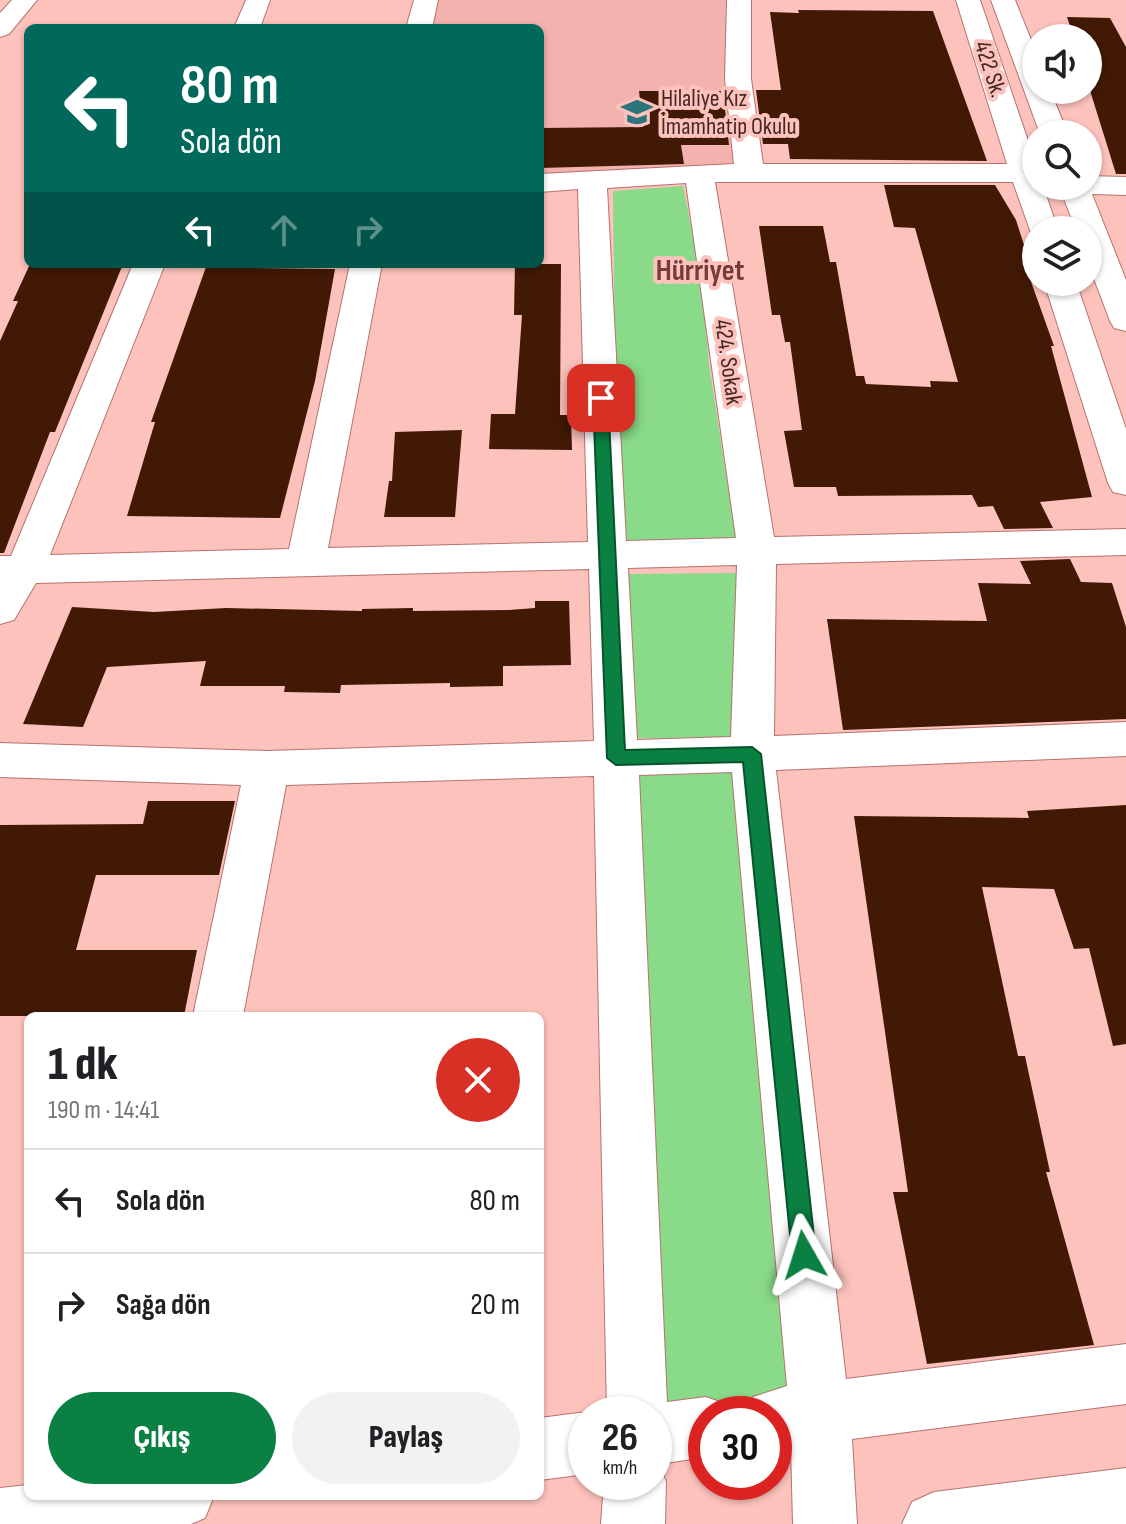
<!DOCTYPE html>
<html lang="tr">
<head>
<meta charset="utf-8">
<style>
	:root { --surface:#fff; --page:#f2f2f2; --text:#202124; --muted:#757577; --line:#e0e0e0; --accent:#0b8043 }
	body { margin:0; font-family:"Sofia Sans Condensed",sans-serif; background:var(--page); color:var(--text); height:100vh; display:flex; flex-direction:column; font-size:30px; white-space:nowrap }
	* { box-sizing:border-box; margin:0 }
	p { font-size:26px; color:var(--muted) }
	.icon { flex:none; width:44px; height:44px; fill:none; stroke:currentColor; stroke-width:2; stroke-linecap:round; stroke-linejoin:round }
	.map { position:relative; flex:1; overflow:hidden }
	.side { position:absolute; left:24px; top:1012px; width:520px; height:488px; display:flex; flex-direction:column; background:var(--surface); border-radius:12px; box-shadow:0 2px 6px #0004 }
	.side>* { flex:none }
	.banner { position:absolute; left:24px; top:24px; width:520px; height:244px; border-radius:12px; box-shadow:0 2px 6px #0004; background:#00695c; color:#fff; overflow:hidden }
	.fabs { position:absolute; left:1022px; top:24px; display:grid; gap:16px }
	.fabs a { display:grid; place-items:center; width:80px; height:80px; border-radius:50%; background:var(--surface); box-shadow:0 2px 6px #0004; font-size:40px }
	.speed { position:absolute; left:568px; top:1396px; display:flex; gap:16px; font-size:40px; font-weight:700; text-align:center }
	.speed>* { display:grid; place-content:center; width:104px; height:104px; border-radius:50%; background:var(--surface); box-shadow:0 2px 6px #0004; line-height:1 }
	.speed small { font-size:20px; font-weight:400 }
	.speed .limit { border:12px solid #d22; background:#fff; color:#111 }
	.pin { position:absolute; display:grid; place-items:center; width:68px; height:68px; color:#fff; margin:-34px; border-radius:16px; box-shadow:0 4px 12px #0006 }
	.me { position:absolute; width:88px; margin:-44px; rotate:354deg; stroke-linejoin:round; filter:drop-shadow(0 0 6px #0008) }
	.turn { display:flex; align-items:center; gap:28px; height:168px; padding:0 24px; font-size:36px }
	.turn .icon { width:104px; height:104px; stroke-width:2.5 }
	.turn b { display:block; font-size:56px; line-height:68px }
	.lanes { display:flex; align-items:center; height:76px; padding:0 24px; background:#0003; justify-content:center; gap:40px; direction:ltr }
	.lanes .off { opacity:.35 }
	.round { display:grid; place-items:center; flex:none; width:84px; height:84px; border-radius:42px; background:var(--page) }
	.headline { display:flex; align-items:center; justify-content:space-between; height:136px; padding:0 24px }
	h1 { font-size:48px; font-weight:800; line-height:60px }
	.button { display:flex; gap:16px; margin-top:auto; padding:16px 24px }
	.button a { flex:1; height:92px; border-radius:48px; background:var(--accent); color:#fff; font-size:32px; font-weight:800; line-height:92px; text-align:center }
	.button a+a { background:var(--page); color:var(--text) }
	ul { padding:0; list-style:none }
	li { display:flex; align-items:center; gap:24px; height:104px; padding:0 24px; border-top:2px solid var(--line) }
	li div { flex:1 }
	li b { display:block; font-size:30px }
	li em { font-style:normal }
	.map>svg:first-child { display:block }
	.built { fill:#f3b2ad }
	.green { fill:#89da89 }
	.building { fill:#411905 }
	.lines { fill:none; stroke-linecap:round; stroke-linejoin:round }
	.minor-casing { stroke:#b6726e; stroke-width:2 }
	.minor { fill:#fff; fill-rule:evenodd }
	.route { fill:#0b8043; stroke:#07532c; stroke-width:2 }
	.labels { text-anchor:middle; stroke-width:8; stroke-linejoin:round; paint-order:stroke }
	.far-street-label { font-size:24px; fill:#452826; stroke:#fdc2bc }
	.far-poi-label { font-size:24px; fill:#452826; stroke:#fdc2bc; text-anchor:start }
	.far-district-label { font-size:30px; font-weight:bold; fill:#783b38; stroke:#fdc2bc }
</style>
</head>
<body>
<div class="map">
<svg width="1126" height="1524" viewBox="0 0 1126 1524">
	<rect width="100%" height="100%" fill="#fdc2bc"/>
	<!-- built -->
	<path class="built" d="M 436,0 L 729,0 L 740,169 L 540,180 L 540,28 L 430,28 Z"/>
	<!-- green -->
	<g class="green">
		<path d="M 683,186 L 701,278 L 709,364 L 736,540 L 625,542 L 615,364 L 613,191 Z"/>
		<path d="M 738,573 L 732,740 L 638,738 L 624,574 Z"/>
		<path d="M 739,770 L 794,1388 L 655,1418 L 632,771 Z"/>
	</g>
	<!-- building -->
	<g class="building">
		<path d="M 798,10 L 933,11 L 987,161 L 790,159 L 788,144 L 763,144 L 756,90 L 781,90 L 770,12 L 799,13 Z"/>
		<path d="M 1067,17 L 1110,18 L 1126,47 L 1126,174 L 1116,174 L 1088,84 L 1088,38 L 1074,38 Z"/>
		<path d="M 639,91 L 723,91 L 729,145 L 681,145 L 684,164 L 540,168 L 540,128 L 643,127 Z"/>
		<path d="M 884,185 L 995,185 L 1016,220 L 1034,276 L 1029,276 L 1054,346 L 1051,346 L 1092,497 L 1040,502 L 1053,528 L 1004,529 L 993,506 L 978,507 L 972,495 L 838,496 L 836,487 L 794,487 L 784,431 L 802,430 L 790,342 L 785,342 L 780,315 L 772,315 L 759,226 L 823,226 L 830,262 L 836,262 L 856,376 L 864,376 L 866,384 L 931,387 L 930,381 L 958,382 L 915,228 L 894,227 Z"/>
		<path d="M 30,264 L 123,264 L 55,432 L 50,432 L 4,553 L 0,553 L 0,341 L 18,301 L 13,301 Z"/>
		<path d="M 207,264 L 249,264 L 248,268 L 335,269 L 315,381 L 280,518 L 127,516 L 155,422 L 151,422 Z"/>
		<path d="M 515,264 L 561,264 L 560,415 L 571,415 L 572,450 L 489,449 L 491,414 L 515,414 L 522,315 L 514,315 Z"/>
		<path d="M 462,430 L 455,517 L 384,517 L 389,481 L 392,481 L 395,432 Z"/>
		<path d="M 1070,559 L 1081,582 L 1112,583 L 1126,627 L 1126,719 L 843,730 L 827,619 L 987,621 L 978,583 L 1031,584 L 1020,561 Z"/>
		<path d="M 535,601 L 569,601 L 571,665 L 503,666 L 503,686 L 450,687 L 450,683 L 341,685 L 340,693 L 284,692 L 285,686 L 200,686 L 206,661 L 107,667 L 83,727 L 23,724 L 72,607 L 154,612 L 226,608 L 362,611 L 362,609 L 413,608 L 413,611 L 509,610 L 535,608 Z"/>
		<path d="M 148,801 L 235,801 L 219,875 L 96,875 L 76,950 L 197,950 L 184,1016 L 0,1016 L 0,825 L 143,824 Z"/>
		<path d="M 1126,805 L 1126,1044 L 1113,1046 L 1089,948 L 1074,949 L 1054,889 L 982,887 L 1018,1056 L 1025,1056 L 1050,1172 L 1046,1172 L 1094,1345 L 927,1364 L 893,1192 L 908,1192 L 854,816 L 1029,818 L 1027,811 Z"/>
	</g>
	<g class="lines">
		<defs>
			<g id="minor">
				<path d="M 12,0 L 37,0 L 9,34 L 0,37 L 0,13 Z"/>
				<path d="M 246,0 L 270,0 L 260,28 L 234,28 Z"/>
				<path d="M 414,0 L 438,0 L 432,28 L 406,28 Z"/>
				<path d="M 727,0 L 751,0 L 751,79 L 763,164 L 1007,164 L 956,0 L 980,0 L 1036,164 L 1036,186 L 1043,186 L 1058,230 L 1036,230 L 1036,237 L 1032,236 L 1013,182 L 715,182 L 774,537 L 1126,529 L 1126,555 L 776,564 L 774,736 L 1126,722 L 1126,756 L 776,770 L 846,1379 L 1126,1344 L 1126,1404 L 852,1439 L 857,1524 L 793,1524 L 791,1446 L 774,1448 L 774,1414 L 745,1414 L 753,1397 L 787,1386 L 732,772 L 639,775 L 667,1402 L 706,1397 L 728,1405 L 731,1414 L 706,1414 L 706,1457 L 659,1464 L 666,1482 L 665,1524 L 601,1524 L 604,1482 L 654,1482 L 654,1414 L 607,1414 L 594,776 L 286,785 L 243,1016 L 193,1016 L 241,785 L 0,777 L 0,743 L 267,751 L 594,741 L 589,569 L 36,583 L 14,620 L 0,624 L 0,556 L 11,556 L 133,264 L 165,264 L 50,555 L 289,549 L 350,264 L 382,264 L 328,548 L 588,542 L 578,189 L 540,192 L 540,174 L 734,164 L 725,79 ZM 686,183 L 736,538 L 626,541 L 607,188 ZM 737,565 L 731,737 L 637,740 L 628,568 Z"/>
				<path d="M 991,0 L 1015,0 L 1036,52 L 1036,90 L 1050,90 L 1068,134 L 1040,134 Z"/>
				<path d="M 1088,176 L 1126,177 L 1126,195 L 1092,194 L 1126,280 L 1126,331 L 1114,328 L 1110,321 L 1088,263 L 1088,230 L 1076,230 L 1059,186 L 1088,186 Z"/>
				<path d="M 1044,282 L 1076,282 L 1126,429 L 1126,495 L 1113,492 L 1108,483 Z"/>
				<path d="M 586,1412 L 590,1414 L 586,1414 L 586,1474 L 540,1480 L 540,1418 Z"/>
				<path d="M 1126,1468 L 1126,1524 L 902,1524 L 912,1502 L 934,1492 Z"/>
				<path d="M 28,1485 L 28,1496 L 214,1496 L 205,1518 L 191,1524 L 0,1524 L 0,1488 Z"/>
			</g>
		</defs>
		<!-- minor casing -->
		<use href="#minor" class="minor-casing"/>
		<!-- minor -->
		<use href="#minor" class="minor"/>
	</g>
	<!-- route -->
	<path class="route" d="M 601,394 L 608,398 L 625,750 L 752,747 L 761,754 L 816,1255 L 812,1264 L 804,1267 L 796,1264 L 792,1255 L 743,762 L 616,765 L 607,758 L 593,398 Z"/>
	<!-- icons -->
	<defs>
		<symbol id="school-bare" viewBox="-9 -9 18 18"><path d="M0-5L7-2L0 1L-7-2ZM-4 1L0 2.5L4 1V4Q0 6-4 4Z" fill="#2c757c" stroke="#fdc2bc" stroke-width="2.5" paint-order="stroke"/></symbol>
	</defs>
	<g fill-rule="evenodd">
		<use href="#school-bare" x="615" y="90" width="44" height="44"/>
	</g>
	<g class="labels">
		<!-- far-street labels -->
		<g class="far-street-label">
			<text transform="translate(991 69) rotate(72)" y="8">422 Sk.</text>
			<text transform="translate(729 362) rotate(82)" y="8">424. Sokak</text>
		</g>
		<!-- far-poi labels -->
		<g class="far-poi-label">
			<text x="661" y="106">Hilaliye Kız<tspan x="661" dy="28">İmamhatip Okulu</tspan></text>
		</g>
		<!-- far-district labels -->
		<g class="far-district-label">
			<text x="700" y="280">Hürriyet</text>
		</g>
	</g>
</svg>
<div class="fabs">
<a><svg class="icon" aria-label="sound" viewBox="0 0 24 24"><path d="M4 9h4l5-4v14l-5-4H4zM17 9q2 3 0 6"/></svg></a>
<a><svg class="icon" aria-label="search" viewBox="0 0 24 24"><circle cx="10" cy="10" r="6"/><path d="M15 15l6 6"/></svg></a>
<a><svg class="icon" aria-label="layers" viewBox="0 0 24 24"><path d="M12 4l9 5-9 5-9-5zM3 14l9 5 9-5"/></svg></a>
</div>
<div class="speed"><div>26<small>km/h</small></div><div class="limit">30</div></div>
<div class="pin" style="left:601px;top:398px;background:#d93025"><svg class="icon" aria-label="arrive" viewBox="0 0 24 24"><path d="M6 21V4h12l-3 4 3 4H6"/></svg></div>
<svg class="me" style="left:804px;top:1255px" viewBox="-20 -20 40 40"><path d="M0-17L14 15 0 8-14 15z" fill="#0b8043" stroke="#fff" stroke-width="4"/></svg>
<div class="banner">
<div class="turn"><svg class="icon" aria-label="left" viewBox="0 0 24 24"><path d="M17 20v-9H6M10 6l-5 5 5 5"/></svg><div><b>80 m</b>Sola dön</div></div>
<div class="lanes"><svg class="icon" aria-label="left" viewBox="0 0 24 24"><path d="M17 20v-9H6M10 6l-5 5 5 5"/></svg><svg class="icon off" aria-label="ahead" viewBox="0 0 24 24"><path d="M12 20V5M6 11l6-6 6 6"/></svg><svg class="icon off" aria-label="right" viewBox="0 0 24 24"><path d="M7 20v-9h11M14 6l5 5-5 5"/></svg></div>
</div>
<section class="side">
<div class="headline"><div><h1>1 dk</h1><p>190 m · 14:41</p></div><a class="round" style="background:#d93025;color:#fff"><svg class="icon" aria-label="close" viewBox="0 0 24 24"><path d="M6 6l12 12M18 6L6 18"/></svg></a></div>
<ul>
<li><svg class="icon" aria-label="left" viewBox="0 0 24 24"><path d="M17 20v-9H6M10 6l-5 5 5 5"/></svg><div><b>Sola dön</b></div><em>80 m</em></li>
<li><svg class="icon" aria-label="right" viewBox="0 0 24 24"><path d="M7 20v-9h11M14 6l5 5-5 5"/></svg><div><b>Sağa dön</b></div><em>20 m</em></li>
</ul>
<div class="button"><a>Çıkış</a><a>Paylaş</a></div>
</section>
</div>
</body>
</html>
